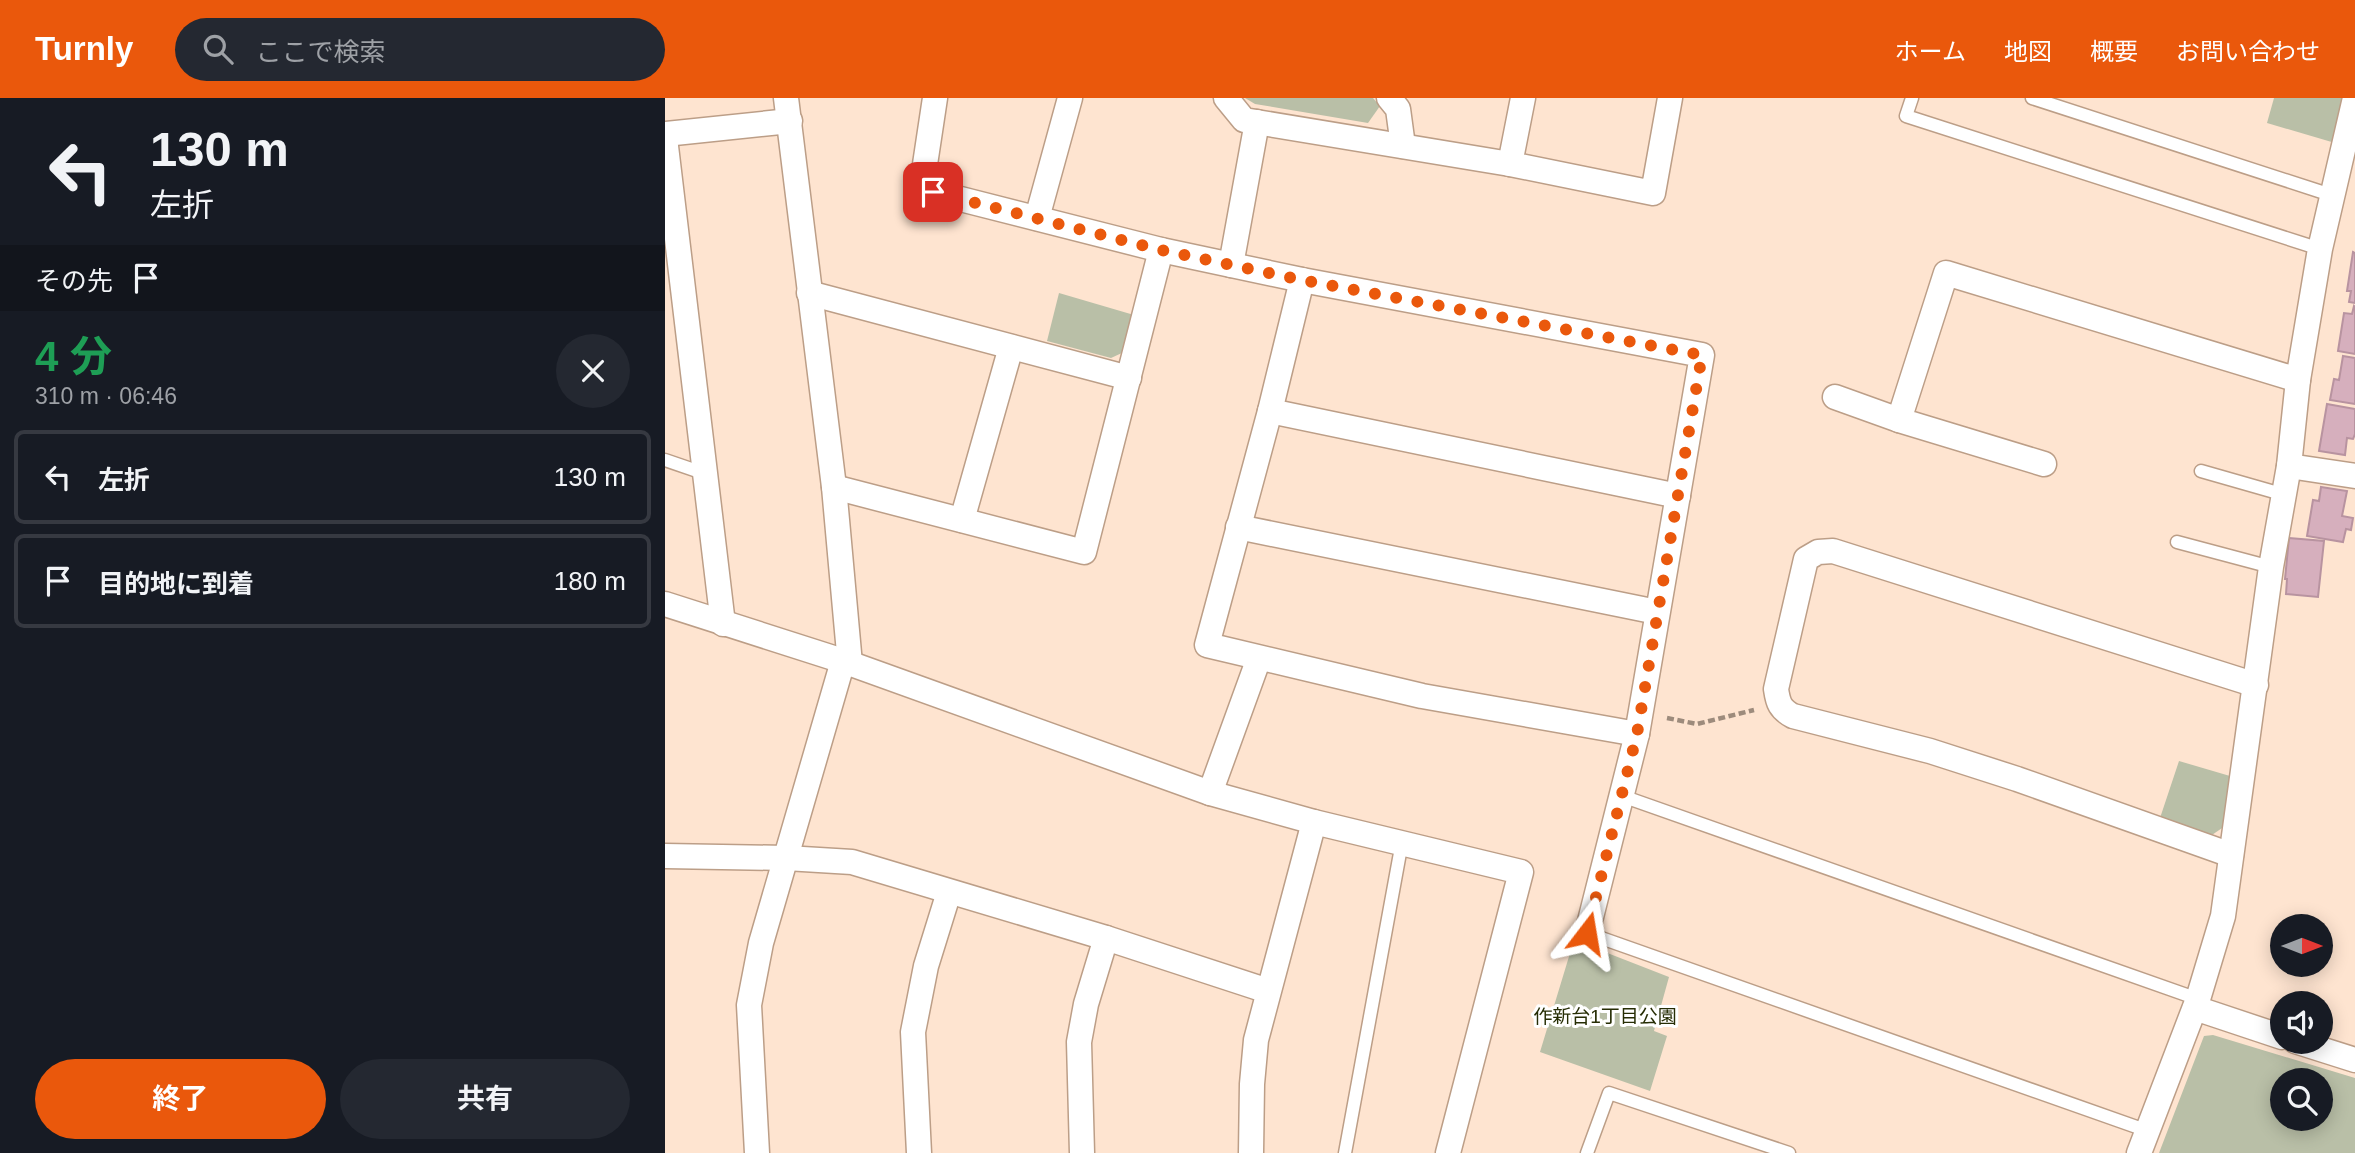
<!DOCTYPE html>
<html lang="ja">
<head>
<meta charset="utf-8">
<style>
	:root { --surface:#171b24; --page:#242831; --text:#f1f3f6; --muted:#9ea1a6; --line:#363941; --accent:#ea580c }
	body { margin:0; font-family:Arial,"Noto Sans JP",sans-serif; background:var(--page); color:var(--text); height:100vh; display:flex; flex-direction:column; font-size:26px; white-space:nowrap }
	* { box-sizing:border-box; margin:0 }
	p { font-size:23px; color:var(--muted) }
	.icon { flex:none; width:38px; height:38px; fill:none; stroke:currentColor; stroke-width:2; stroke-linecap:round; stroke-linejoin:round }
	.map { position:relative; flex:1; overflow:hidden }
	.details { display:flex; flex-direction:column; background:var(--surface); width:665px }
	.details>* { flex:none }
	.guide { background:#171b24; color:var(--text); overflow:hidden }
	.needle { width:46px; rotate:90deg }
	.buttons { position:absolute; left:1605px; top:816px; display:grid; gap:14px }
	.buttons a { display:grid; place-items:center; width:63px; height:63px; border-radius:50%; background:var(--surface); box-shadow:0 4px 18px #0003; font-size:35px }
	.pin { position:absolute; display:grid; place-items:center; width:60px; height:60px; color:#fff; margin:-30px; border-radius:14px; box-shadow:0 4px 10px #0006 }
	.me { position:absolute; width:77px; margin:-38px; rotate:14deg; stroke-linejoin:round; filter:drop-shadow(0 0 5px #0008) }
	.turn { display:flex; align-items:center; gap:24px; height:147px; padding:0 35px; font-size:32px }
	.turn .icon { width:91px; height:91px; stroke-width:2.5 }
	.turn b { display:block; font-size:49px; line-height:60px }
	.then { display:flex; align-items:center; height:66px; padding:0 35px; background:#0003; gap:14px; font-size:26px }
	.round { display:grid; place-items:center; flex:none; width:74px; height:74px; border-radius:37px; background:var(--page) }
	.headline { display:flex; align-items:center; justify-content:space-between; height:119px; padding:0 35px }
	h1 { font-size:42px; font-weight:700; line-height:52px; color:#1e9e55 }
	.primary-button { display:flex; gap:14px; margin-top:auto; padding:14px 35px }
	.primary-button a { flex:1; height:80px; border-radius:42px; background:var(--accent); color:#fff; font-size:28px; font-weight:700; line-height:80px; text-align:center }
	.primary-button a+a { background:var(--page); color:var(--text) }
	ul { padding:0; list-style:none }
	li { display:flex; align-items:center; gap:21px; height:94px; margin:0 14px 10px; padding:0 21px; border:4px solid var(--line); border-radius:10px }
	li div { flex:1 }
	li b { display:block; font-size:26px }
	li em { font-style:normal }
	header { display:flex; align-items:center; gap:42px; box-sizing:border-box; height:98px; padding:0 35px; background:var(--accent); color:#fff }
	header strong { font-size:33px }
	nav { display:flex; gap:38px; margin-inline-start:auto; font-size:24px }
	.search { width:490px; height:63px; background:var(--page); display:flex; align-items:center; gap:18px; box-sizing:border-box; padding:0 24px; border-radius:38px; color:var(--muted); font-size:26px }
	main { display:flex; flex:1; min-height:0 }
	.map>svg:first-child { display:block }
	.green { fill:#b9bfa7; fill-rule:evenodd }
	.building { fill:#d6afbd; stroke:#b893a0; stroke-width:2 }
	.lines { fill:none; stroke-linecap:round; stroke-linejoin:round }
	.service-casing { stroke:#bc9e87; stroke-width:15 }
	.minor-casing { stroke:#bc9e87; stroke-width:27 }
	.path { stroke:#9d8b7c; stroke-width:4.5; stroke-dasharray:7 3.5; stroke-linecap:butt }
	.service { stroke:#fff; stroke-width:12 }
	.minor { stroke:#fff; stroke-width:24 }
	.route { stroke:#ea580c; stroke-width:12; stroke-dasharray:0 21.6 }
	.labels { text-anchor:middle; stroke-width:6; stroke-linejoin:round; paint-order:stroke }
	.park-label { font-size:19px; fill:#262d04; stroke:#fff }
</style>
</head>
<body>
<header>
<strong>Turnly</strong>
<div class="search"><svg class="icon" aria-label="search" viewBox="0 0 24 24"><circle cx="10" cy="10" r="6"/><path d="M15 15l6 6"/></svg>ここで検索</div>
<nav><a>ホーム</a><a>地図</a><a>概要</a><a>お問い合わせ</a></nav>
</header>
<main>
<section class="details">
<div class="guide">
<div class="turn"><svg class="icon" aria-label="left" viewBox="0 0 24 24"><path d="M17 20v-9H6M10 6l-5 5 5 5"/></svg><div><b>130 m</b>左折</div></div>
<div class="then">その先<svg class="icon" aria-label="arrive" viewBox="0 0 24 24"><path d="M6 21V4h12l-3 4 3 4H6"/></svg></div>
</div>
<div class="headline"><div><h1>4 分</h1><p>310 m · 06:46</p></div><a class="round"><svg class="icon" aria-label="close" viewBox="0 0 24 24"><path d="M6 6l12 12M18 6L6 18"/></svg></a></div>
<ul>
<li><svg class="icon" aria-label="left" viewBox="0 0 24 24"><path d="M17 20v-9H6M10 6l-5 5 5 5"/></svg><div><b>左折</b></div><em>130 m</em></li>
<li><svg class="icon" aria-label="arrive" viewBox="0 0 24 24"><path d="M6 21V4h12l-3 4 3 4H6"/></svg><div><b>目的地に到着</b></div><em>180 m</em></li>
</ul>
<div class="primary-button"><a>終了</a><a>共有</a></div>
</section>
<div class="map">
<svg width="1690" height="1055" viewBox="0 0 1690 1055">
	<rect width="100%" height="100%" fill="#fee4d0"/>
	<!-- green -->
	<g class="green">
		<path d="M 580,0 L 708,0 L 715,8 L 703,25 L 590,6 Z"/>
		<path d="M 1609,0 L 1680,0 L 1670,45 L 1602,25 Z"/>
		<path d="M 394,195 L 469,217 L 459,254 L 446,260 L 382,243 Z"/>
		<path d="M 1514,663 L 1565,678 L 1560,728 L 1544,739 L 1495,720 Z"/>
		<path d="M 909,842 L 1004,879 L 989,933 L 1002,938 L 985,993 L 875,954 Z"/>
		<path d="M 1548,937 L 1690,980 L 1690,1055 L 1494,1055 L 1539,938 ZM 1617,982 L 1656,982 L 1656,1020 L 1617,1020 Z"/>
	</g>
	<!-- building -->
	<g class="building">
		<path d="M 1688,154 L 1690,155 L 1690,205 L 1684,204 L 1686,193 L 1682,193 Z"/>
		<path d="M 1689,208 L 1690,209 L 1690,256 L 1673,253 L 1679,215 L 1687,216 Z"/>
		<path d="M 1678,258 L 1690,260 L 1690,306 L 1665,302 L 1669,281 L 1674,282 Z"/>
		<path d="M 1662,306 L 1690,311 L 1690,336 L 1688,341 L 1682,340 L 1680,357 L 1654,353 Z"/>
		<path d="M 1656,389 L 1682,393 L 1677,418 L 1688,420 L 1686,432 L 1681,431 L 1678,444 L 1642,438 L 1648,402 L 1654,403 Z"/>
		<path d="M 1624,440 L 1659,443 L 1653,499 L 1621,496 L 1622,481 L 1620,481 Z"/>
	</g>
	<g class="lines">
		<defs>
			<g id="service">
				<path d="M 1247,0 L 1241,18 L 1655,151"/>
				<path d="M 1367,0 L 1666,97"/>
				<path d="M 0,362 L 38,375"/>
				<path d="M 1536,373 L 1620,397"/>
				<path d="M 1512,444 L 1606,469"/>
				<path d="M 957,698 L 1533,901"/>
				<path d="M 922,835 L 1483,1033"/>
				<path d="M 680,1055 L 737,744"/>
				<path d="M 922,1055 L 944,995 L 1124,1055"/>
			</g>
			<g id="minor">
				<path d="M 121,0 L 169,389 L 185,566"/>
				<path d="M 270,0 L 259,73 L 268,94 L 496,152 L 637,182 L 1037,257 L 972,636 L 922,835"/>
				<path d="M 561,0 L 579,22 L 845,66 L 988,95 L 1005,0"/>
				<path d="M 724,0 L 733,11 L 738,48"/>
				<path d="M 0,36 L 125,23"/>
				<path d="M 0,40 L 58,526"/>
				<path d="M 845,66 L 858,0"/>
				<path d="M 372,120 L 405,0"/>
				<path d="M 566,167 L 592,24"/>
				<path d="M 637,182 L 605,313 L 542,547 L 757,598 L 972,636"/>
				<path d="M 144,195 L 464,280"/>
				<path d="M 1170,299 L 1234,322"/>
				<path d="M 605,313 L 1013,398"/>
				<path d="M 1379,366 L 1234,322 L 1281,175 L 1633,282"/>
				<path d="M 1624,368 L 1690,378"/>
				<path d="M 169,389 L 419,454 L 496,152"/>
				<path d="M 297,422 L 346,249"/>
				<path d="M 573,429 L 992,514"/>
				<path d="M 0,506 L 178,563 L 545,695 L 649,724 L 856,774 L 783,1055"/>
				<path d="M 545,695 L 594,560"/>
				<path d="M 1566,757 L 1352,681 L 1265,653 L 1128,618 C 1115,611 1113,605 1111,591 L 1141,461 L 1153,454 L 1168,453 L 1591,587"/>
				<path d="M 0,758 L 121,760 L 187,764 L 441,840 L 603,893"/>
				<path d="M 1530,910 L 1617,939"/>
				<path d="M 1630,943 L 1690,962"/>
				<path d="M 92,1055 L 84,907 L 96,845 L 178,563"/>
				<path d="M 254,1055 L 248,934 L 261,868 L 284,794"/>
				<path d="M 417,1055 L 414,944 L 421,906 L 441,840"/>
				<path d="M 586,1055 L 587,986 L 591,942 L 649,724"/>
				<path d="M 1474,1055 L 1533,901 L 1558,818 L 1606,469 L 1624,368 L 1633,282 L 1655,151 L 1690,0"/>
			</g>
		</defs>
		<!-- service casing -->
		<use href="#service" class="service-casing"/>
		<!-- minor casing -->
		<use href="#minor" class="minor-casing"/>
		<!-- path -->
		<path class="path" d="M 1002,620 L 1032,626 L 1089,612"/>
		<!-- service -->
		<use href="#service" class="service"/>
		<!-- minor -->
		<use href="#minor" class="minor"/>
	</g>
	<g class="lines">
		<!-- route -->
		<path class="route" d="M 268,94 L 496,152 L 637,182 L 1037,257 L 972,636 L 922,835"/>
	</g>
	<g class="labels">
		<!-- park labels -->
		<g class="park-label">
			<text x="940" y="925">作新台1丁目公園</text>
		</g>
	</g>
</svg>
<div class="buttons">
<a><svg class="needle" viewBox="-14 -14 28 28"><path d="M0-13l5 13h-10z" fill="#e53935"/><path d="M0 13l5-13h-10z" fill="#9ea1a6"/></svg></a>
<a><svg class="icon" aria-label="sound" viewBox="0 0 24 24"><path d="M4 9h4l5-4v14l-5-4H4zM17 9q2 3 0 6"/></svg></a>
<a><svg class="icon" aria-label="search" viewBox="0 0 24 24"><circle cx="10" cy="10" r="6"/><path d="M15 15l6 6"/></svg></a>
</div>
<div class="pin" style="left:268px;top:94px;background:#d93025"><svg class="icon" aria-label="arrive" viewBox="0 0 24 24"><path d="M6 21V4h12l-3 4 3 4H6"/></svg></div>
<svg class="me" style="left:922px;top:835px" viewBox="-20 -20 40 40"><path d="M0-17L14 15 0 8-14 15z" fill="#ea580c" stroke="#fff" stroke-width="4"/></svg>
</div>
</main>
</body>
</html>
